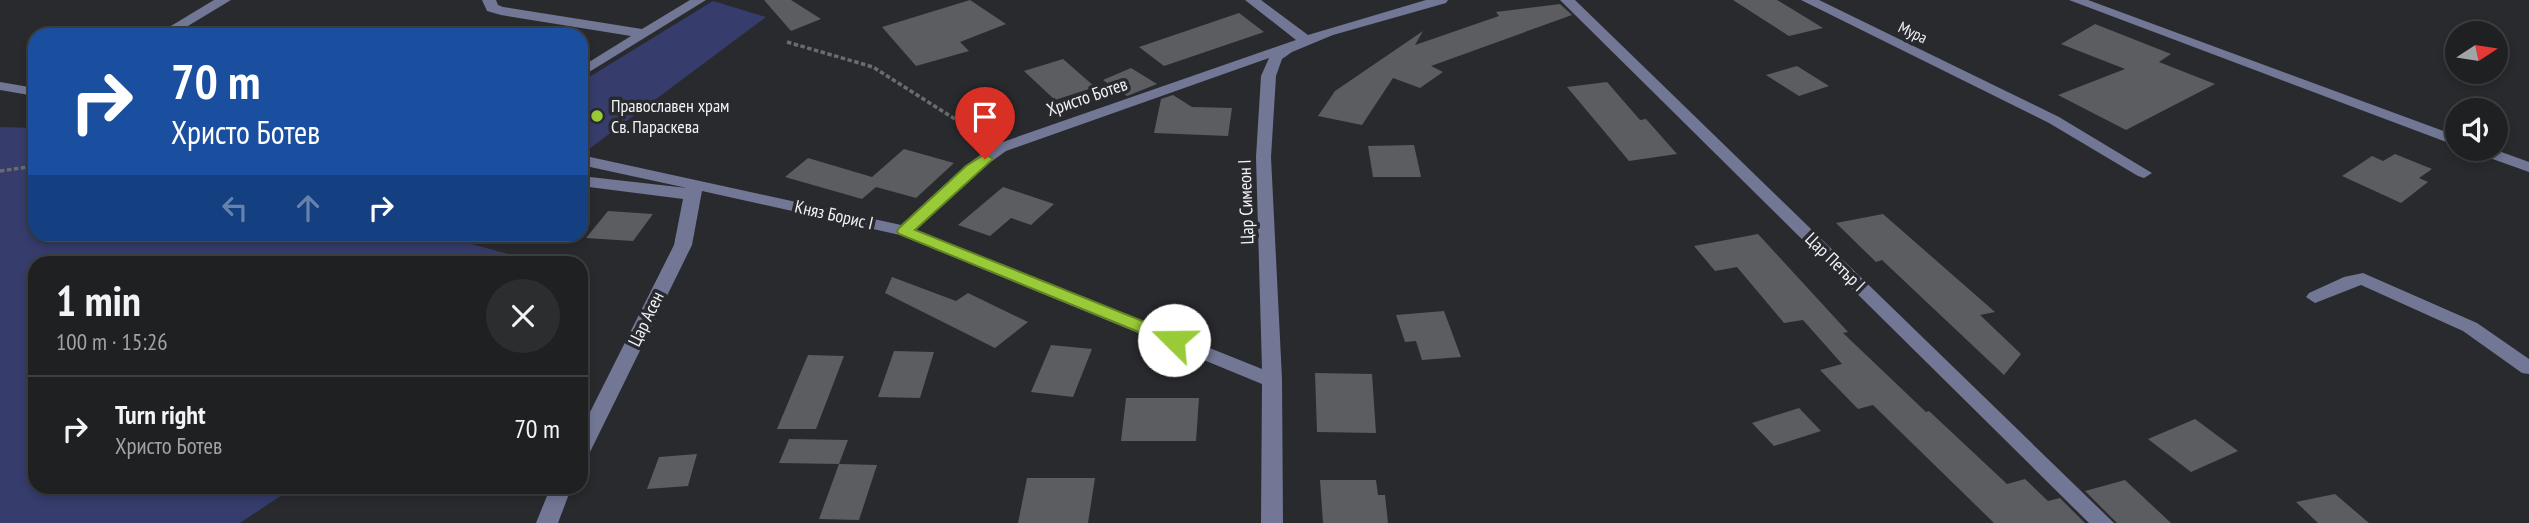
<!DOCTYPE html>
<html lang="en">
<head>
<meta charset="utf-8">
<style>
	:root { --surface:#1f2022; --page:#2c2d2f; --text:#f1f3f6; --muted:#a1a3a5; --line:#3c3e40 }
	body { margin:0; font-family:"PT Sans Narrow",sans-serif; background:var(--page); color:var(--text); height:100vh; display:flex; flex-direction:column; font-size:26px; white-space:nowrap }
	* { box-sizing:border-box; margin:0 }
	p { font-size:23px; color:var(--muted) }
	.icon { flex:none; width:38px; height:38px; fill:none; stroke:currentColor; stroke-width:2; stroke-linecap:round; stroke-linejoin:round }
	.map { position:relative; flex:1; overflow:hidden }
	.details { position:absolute; left:28px; top:256px; width:560px; height:238px; display:flex; flex-direction:column; background:var(--surface); border-radius:21px; box-shadow:0 4px 10px #0003,0 0 0 2px var(--line) }
	.details>* { flex:none }
	.top-card { position:absolute; left:28px; top:28px; width:560px; height:214px; border-radius:21px; box-shadow:0 4px 10px #0003,0 0 0 2px var(--line); background:#1a4fa0; color:#fff; overflow:hidden }
	.needle { width:46px; rotate:78deg }
	.controls { position:absolute; left:2445px; top:21px; display:grid; gap:14px }
	.controls a { display:grid; place-items:center; width:63px; height:63px; border-radius:50%; background:var(--surface); box-shadow:0 4px 10px #0003,0 0 0 2px var(--line); font-size:35px }
	.pin { position:absolute; display:grid; place-items:center; width:60px; height:60px; color:#fff; margin:-72px -30px; border-radius:50% 50% 50% 0; rotate:-45deg; box-shadow:0 0 7px #0007 }
	.pin .icon { rotate:45deg }
	.me { position:absolute; width:77px; margin:-38px; rotate:292deg; stroke-linejoin:round; filter:drop-shadow(0 0 5px #0008) }
	.turn { display:flex; align-items:center; gap:24px; height:147px; padding:0 28px; font-size:32px }
	.turn .icon { width:91px; height:91px; stroke-width:2.5 }
	.turn b { display:block; font-size:49px; line-height:60px }
	.lanes { display:flex; align-items:center; height:66px; padding:0 28px; background:#0003; justify-content:center; gap:35px; direction:ltr }
	.lanes .off { opacity:.35 }
	.round { display:grid; place-items:center; flex:none; width:74px; height:74px; border-radius:37px; background:var(--page) }
	.summary { display:flex; align-items:center; justify-content:space-between; height:119px; padding:0 28px }
	h1 { font-size:42px; font-weight:800; line-height:52px }
	ul { padding:0; list-style:none }
	li { display:flex; align-items:center; gap:21px; height:105px; padding:0 28px; border-top:2px solid var(--line) }
	li div { flex:1 }
	li b { display:block; font-size:26px }
	li em { font-style:normal }
	.map>svg:first-child { display:block }
	.green { fill:#363c6c }
	.building { fill:#5c5d61 }
	.lines { fill:none; stroke-linecap:round; stroke-linejoin:round }
	.path { stroke:#6a6b6e; stroke-width:3.5; stroke-dasharray:4.5 2.5; stroke-linecap:butt }
	.minor { fill:#727795; fill-rule:evenodd }
	.route { fill:#98cb37; stroke:#638424; stroke-width:2 }
	.poi-dot { fill:#98cb37; stroke:#292a2e; stroke-width:2.5 }
	.labels { text-anchor:middle; stroke-width:7; stroke-linejoin:round; paint-order:stroke }
	.far-street-label { font-size:16px; fill:#f1f2f5; stroke:#292a2e }
	.street-label { font-size:18px; fill:#f1f2f5; stroke:#292a2e }
	.poi-label { font-size:18px; fill:#f1f2f5; stroke:#292a2e; text-anchor:start }
</style>
</head>
<body>
<div class="map">
<svg width="2529" height="523" viewBox="0 0 2529 523">
	<rect width="100%" height="100%" fill="#292a2e"/>
	<!-- green -->
	<g class="green">
		<path d="M 713,1 L 766,17 L 585,152 L 581,151 L 581,82 Z"/>
		<path d="M 0,127 L 35,128 L 35,234 L 435,234 L 538,262 L 35,262 L 35,486 L 294,487 L 240,523 L 0,523 Z"/>
	</g>
	<!-- building -->
	<g class="building">
		<path d="M 764,0 L 791,0 L 821,19 L 791,31 Z"/>
		<path d="M 970,0 L 1006,24 L 960,42 L 969,51 L 916,66 L 882,27 Z"/>
		<path d="M 1733,0 L 1777,0 L 1823,28 L 1789,36 Z"/>
		<path d="M 1560,4 L 1572,15 L 1431,66 L 1443,72 L 1420,88 L 1393,78 L 1362,125 L 1318,116 L 1335,91 L 1423,31 L 1415,45 L 1499,16 L 1496,12 Z"/>
		<path d="M 1239,13 L 1264,32 L 1164,66 L 1139,47 Z"/>
		<path d="M 2095,24 L 2171,54 L 2159,62 L 2215,84 L 2126,130 L 2058,95 L 2125,69 L 2061,44 Z"/>
		<path d="M 1063,59 L 1095,87 L 1055,100 L 1024,71 Z"/>
		<path d="M 1797,66 L 1829,86 L 1799,96 L 1766,75 Z"/>
		<path d="M 1131,68 L 1157,84 L 1127,96 L 1103,80 Z"/>
		<path d="M 1607,82 L 1640,120 L 1646,119 L 1677,154 L 1629,161 L 1567,87 Z"/>
		<path d="M 1173,95 L 1192,107 L 1232,108 L 1228,136 L 1154,133 L 1161,99 Z"/>
		<path d="M 1414,145 L 1421,177 L 1373,177 L 1368,146 Z"/>
		<path d="M 904,149 L 954,163 L 916,198 L 876,187 L 862,199 L 785,177 L 808,158 L 872,177 Z"/>
		<path d="M 2395,154 L 2432,169 L 2419,178 L 2428,182 L 2401,203 L 2342,176 L 2372,156 L 2383,161 Z"/>
		<path d="M 1003,187 L 1054,204 L 1031,225 L 1011,218 L 990,236 L 958,225 Z"/>
		<path d="M 608,211 L 653,214 L 633,241 L 586,238 Z"/>
		<path d="M 1883,214 L 1995,312 L 1980,315 L 2021,354 L 2004,375 L 1882,260 L 1876,262 L 1836,223 Z"/>
		<path d="M 1758,234 L 1848,332 L 1843,333 L 1926,412 L 1929,411 L 2007,484 L 2025,479 L 2048,501 L 2060,498 L 2085,523 L 1994,523 L 1873,405 L 1858,409 L 1820,370 L 1842,364 L 1803,320 L 1784,323 L 1737,267 L 1715,271 L 1694,246 Z"/>
		<path d="M 892,277 L 956,301 L 968,293 L 1028,322 L 995,348 L 885,293 Z"/>
		<path d="M 1444,311 L 1461,357 L 1422,360 L 1416,341 L 1405,342 L 1396,315 Z"/>
		<path d="M 1051,345 L 1092,349 L 1073,397 L 1031,392 Z"/>
		<path d="M 894,351 L 934,352 L 920,398 L 878,397 Z"/>
		<path d="M 808,355 L 844,356 L 816,429 L 777,429 Z"/>
		<path d="M 1315,373 L 1372,374 L 1376,433 L 1317,432 Z"/>
		<path d="M 1126,398 L 1199,398 L 1196,441 L 1121,441 Z"/>
		<path d="M 1799,408 L 1821,431 L 1774,446 L 1752,423 Z"/>
		<path d="M 2195,419 L 2238,451 L 2191,472 L 2148,439 Z"/>
		<path d="M 789,439 L 848,440 L 839,464 L 779,463 Z"/>
		<path d="M 697,454 L 688,486 L 647,489 L 659,457 Z"/>
		<path d="M 839,464 L 877,465 L 859,520 L 819,519 Z"/>
		<path d="M 1027,478 L 1095,478 L 1088,523 L 1018,523 Z"/>
		<path d="M 1320,480 L 1376,480 L 1378,495 L 1385,495 L 1388,523 L 1323,523 Z"/>
		<path d="M 2125,480 L 2171,523 L 2117,523 L 2085,491 Z"/>
		<path d="M 2335,494 L 2369,523 L 2318,523 L 2296,502 Z"/>
	</g>
	<g class="lines">
		<!-- path -->
		<g class="path">
			<path d="M 787,42 L 873,67 L 980,135"/>
			<path d="M 0,171 L 35,166"/>
		</g>
		<!-- minor -->
		<g class="minor">
			<path d="M 214,0 L 231,0 L 173,35 L 156,35 Z"/>
			<path d="M 482,0 L 496,0 L 498,5 L 503,7 L 642,29 L 690,0 L 706,0 L 581,77 L 581,67 L 631,36 L 501,15 L 487,11 Z"/>
			<path d="M 1245,0 L 1261,0 L 1308,35 L 1426,0 L 1448,0 L 1446,3 L 1333,35 L 1292,52 L 1282,59 L 1276,76 L 1271,157 L 1282,379 L 1283,523 L 1261,523 L 1262,384 L 900,235 L 702,191 L 692,245 L 591,450 L 588,455 L 581,457 L 581,430 L 674,245 L 683,199 L 581,186 L 581,176 L 687,188 L 581,165 L 581,155 L 901,225 L 965,166 L 994,145 L 1296,40 ZM 1269,58 L 1261,76 L 1256,157 L 1262,369 L 916,230 L 977,172 L 1006,151 Z"/>
			<path d="M 1560,0 L 1575,0 L 2114,523 L 2089,523 Z"/>
			<path d="M 1801,0 L 1819,0 L 2059,117 L 2152,173 L 2144,178 L 2138,176 L 2049,123 Z"/>
			<path d="M 2069,0 L 2088,0 L 2457,136 L 2457,146 Z"/>
			<path d="M 0,82 L 35,88 L 35,96 L 0,90 Z"/>
			<path d="M 2471,149 L 2493,149 L 2529,162 L 2529,172 L 2473,152 Z"/>
			<path d="M 2363,273 L 2477,323 L 2529,359 L 2529,374 L 2522,373 L 2463,331 L 2361,285 L 2315,303 L 2306,297 L 2309,293 L 2344,277 Z"/>
			<path d="M 551,486 L 572,486 L 558,523 L 536,523 Z"/>
		</g>
	</g>
	<!-- route -->
	<path class="route" d="M 985,154 L 993,159 L 915,230 L 1180,336 L 1183,340 L 1180,344 L 1168,344 L 899,234 L 897,231 L 899,228 L 966,166 Z"/>
	<!-- markers -->
	<circle class="poi-dot" cx="597" cy="116" r="7"/>
	<g class="labels">
		<!-- far-street labels -->
		<g class="far-street-label">
			<text transform="translate(1913 32) rotate(26)" y="6">Мура</text>
		</g>
		<!-- street labels -->
		<g class="street-label">
			<text transform="translate(1087 97) rotate(-19)" y="6">Христо Ботев</text>
			<text transform="translate(1246 202) rotate(-92)" y="6">Цар Симеон I</text>
			<text transform="translate(834 215) rotate(13)" y="6">Княз Борис I</text>
			<text transform="translate(1835 262) rotate(44)" y="6">Цар Петър I</text>
			<text transform="translate(646 319) rotate(-64)" y="6">Цар Асен</text>
		</g>
		<!-- poi labels -->
		<g class="poi-label">
			<text x="611" y="112">Православен храм<tspan x="611" dy="21">Св. Параскева</tspan></text>
		</g>
	</g>
</svg>
<div class="controls">
<a><svg class="needle" viewBox="-14 -14 28 28"><path d="M0-13l5 13h-10z" fill="#e53935"/><path d="M0 13l5-13h-10z" fill="#a1a3a5"/></svg></a>
<a><svg class="icon" aria-label="sound" viewBox="0 0 24 24"><path d="M4 9h4l5-4v14l-5-4H4zM17 9q2 3 0 6"/></svg></a>
</div>
<div class="pin" style="left:985px;top:159px;background:#d93025"><svg class="icon" aria-label="arrive" viewBox="0 0 24 24"><path d="M6 21V4h12l-3 4 3 4H6"/></svg></div>
<svg class="me" style="left:1174px;top:340px" viewBox="-20 -20 40 40"><circle r="19" fill="#fff"/><path d="M0-13L10 11 0 6-10 11z" fill="#98cb37"/></svg>
<div class="top-card">
<div class="turn"><svg class="icon" aria-label="right" viewBox="0 0 24 24"><path d="M7 20v-9h11M14 6l5 5-5 5"/></svg><div><b>70 m</b>Христо Ботев</div></div>
<div class="lanes"><svg class="icon off" aria-label="left" viewBox="0 0 24 24"><path d="M17 20v-9H6M10 6l-5 5 5 5"/></svg><svg class="icon off" aria-label="ahead" viewBox="0 0 24 24"><path d="M12 20V5M6 11l6-6 6 6"/></svg><svg class="icon" aria-label="right" viewBox="0 0 24 24"><path d="M7 20v-9h11M14 6l5 5-5 5"/></svg></div>
</div>
<section class="details">
<div class="summary"><div><h1>1 min</h1><p>100 m · 15:26</p></div><a class="round"><svg class="icon" aria-label="close" viewBox="0 0 24 24"><path d="M6 6l12 12M18 6L6 18"/></svg></a></div>
<ul>
<li><svg class="icon" aria-label="right" viewBox="0 0 24 24"><path d="M7 20v-9h11M14 6l5 5-5 5"/></svg><div><b>Turn right</b><p>Христо Ботев</p></div><em>70 m</em></li>
</ul>
</section>
</div>
</body>
</html>
